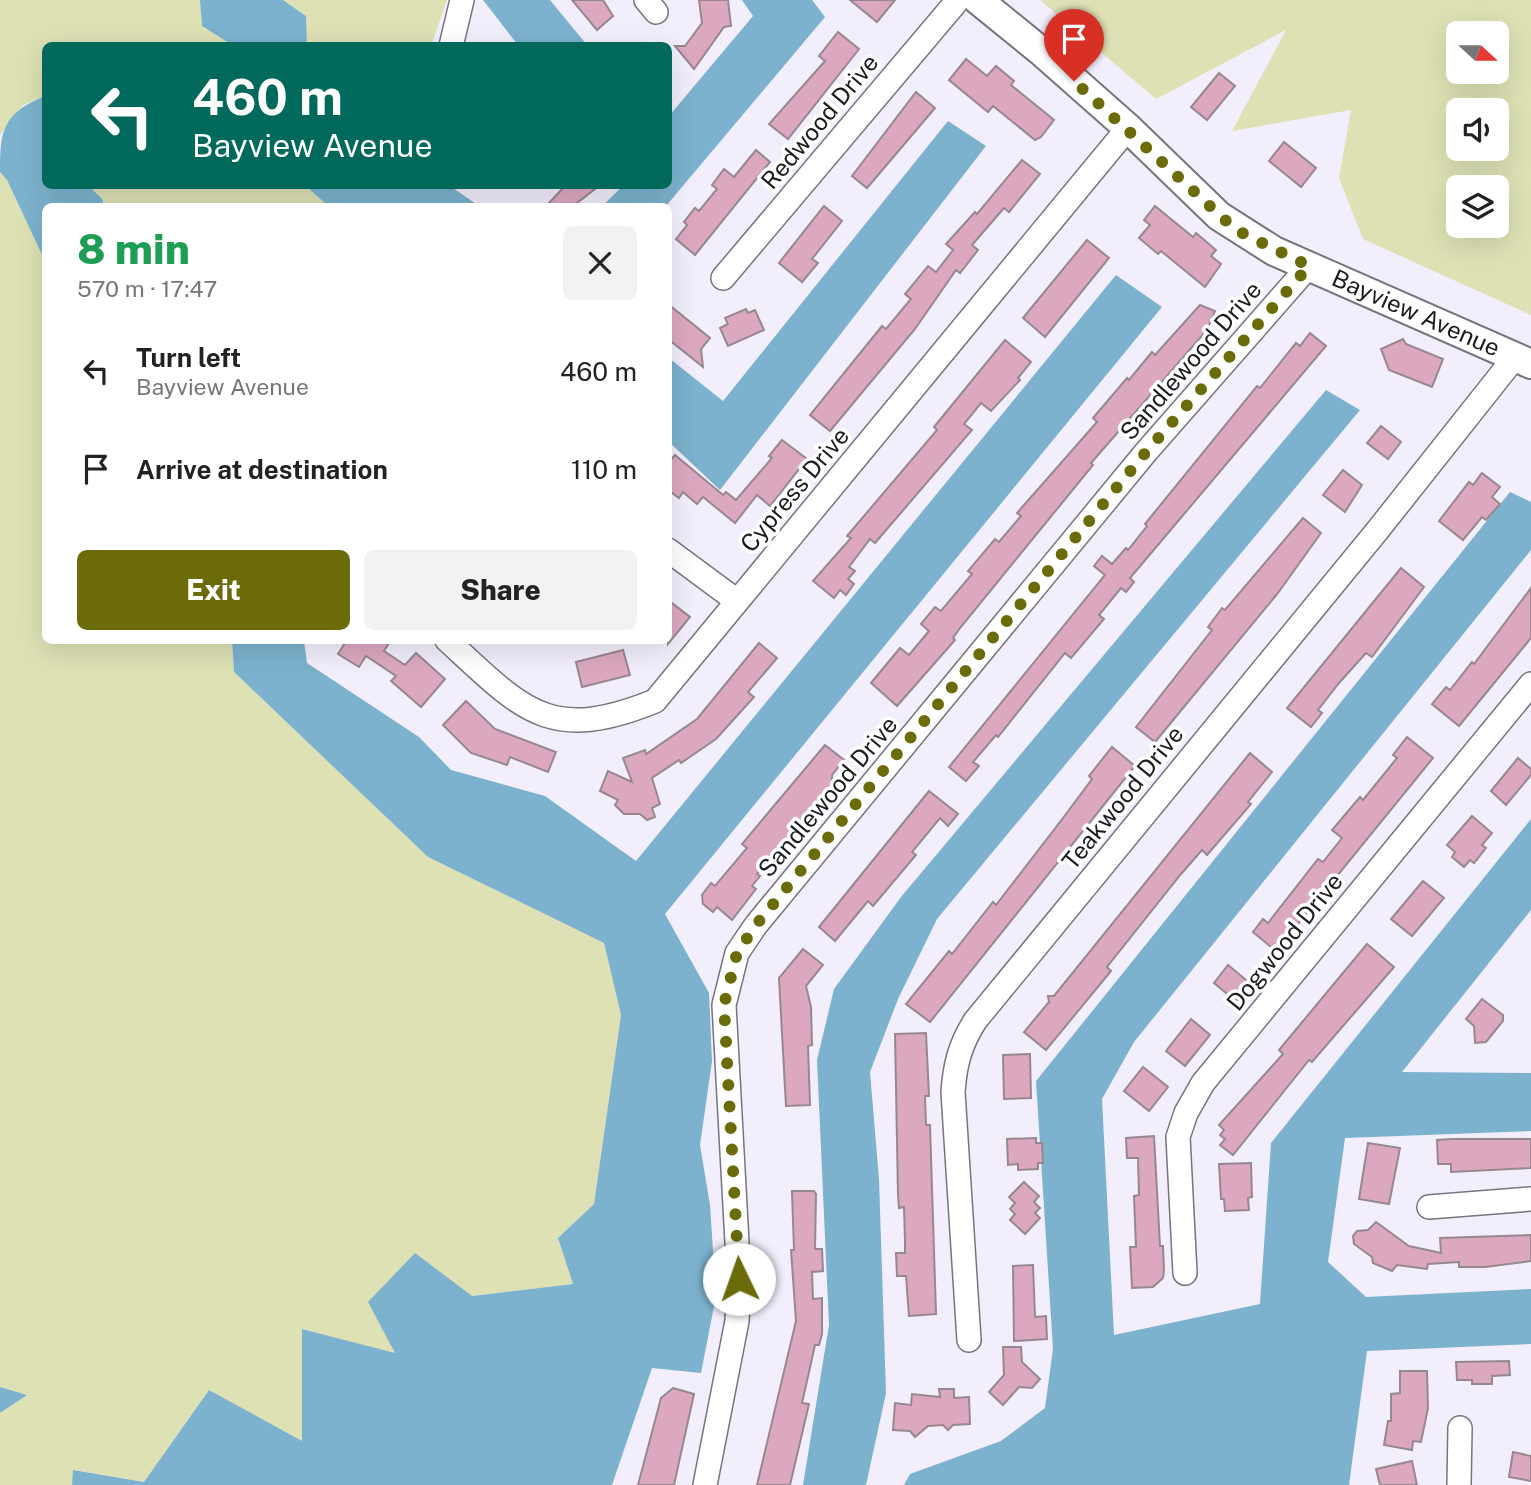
<!DOCTYPE html>
<html lang="en">
<head>
<meta charset="utf-8">
<style>
	:root { --surface:#fff; --page:#f2f2f2; --text:#222; --muted:#767676; --accent:#6c6b09 }
	body { margin:0; font-family:"Public Sans",sans-serif; background:var(--page); color:var(--text); height:100vh; display:flex; flex-direction:column; font-size:26px; white-space:nowrap }
	* { box-sizing:border-box; margin:0 }
	p { font-size:23px; color:var(--muted) }
	.icon { flex:none; width:38px; height:38px; fill:none; stroke:currentColor; stroke-width:2; stroke-linecap:round; stroke-linejoin:round }
	.map { position:relative; flex:1; overflow:hidden }
	.sheet { position:absolute; left:42px; top:203px; width:630px; height:441px; display:flex; flex-direction:column; background:var(--surface); border-radius:10px; box-shadow:0 7px 28px #0002 }
	.sheet>* { flex:none }
	.hud { position:absolute; left:42px; top:42px; width:630px; height:147px; border-radius:10px; box-shadow:0 7px 28px #0002; background:#00695c; color:#fff; overflow:hidden }
	.needle { width:46px; rotate:111deg }
	.controls { position:absolute; left:1446px; top:21px; display:grid; gap:14px }
	.controls a { display:grid; place-items:center; width:63px; height:63px; border-radius:10px; background:var(--surface); box-shadow:0 7px 28px #0002; font-size:35px }
	.pin { position:absolute; display:grid; place-items:center; width:60px; height:60px; color:#fff; margin:-72px -30px; border-radius:50% 50% 50% 0; rotate:-45deg; box-shadow:0 0 7px #0007 }
	.pin .icon { rotate:45deg }
	.me { position:absolute; width:77px; margin:-38px; rotate:357deg; stroke-linejoin:round; filter:drop-shadow(0 0 5px #0008) }
	.turn { display:flex; align-items:center; gap:24px; height:147px; padding:0 35px; font-size:32px }
	.turn .icon { width:91px; height:91px; stroke-width:2.5 }
	.turn b { display:block; font-size:49px; line-height:60px }
	.round { display:grid; place-items:center; flex:none; width:74px; height:74px; border-radius:10px; background:var(--page) }
	.head { display:flex; align-items:center; justify-content:space-between; height:119px; padding:0 35px }
	h1 { font-size:42px; font-weight:800; line-height:52px; color:#1e9e55 }
	.button { display:flex; gap:14px; margin-top:auto; padding:14px 35px }
	.button a { flex:1; height:80px; border-radius:10px; background:var(--accent); color:#fff; font-size:28px; font-weight:800; line-height:80px; text-align:center }
	.button a+a { background:var(--page); color:var(--text) }
	ul { padding:0; list-style:none }
	li { display:flex; align-items:center; gap:21px; height:98px; padding:0 35px }
	li div { flex:1 }
	li b { display:block; font-size:26px }
	li em { font-style:normal }
	.map>svg:first-child { display:block }
	.green { fill:#dde1b4; fill-rule:evenodd }
	.water { fill:#7cb2cd }
	.building { fill:#dca8c0; stroke:#96888e; stroke-width:2 }
	.lines { fill:none; stroke-linecap:round; stroke-linejoin:round }
	.minor-casing { stroke:#777480; stroke-width:26 }
	.major-casing { stroke:#777480; stroke-width:32 }
	.minor { stroke:#fff; stroke-width:23 }
	.major { stroke:#fff; stroke-width:28 }
	.route { stroke:#6c6b09; stroke-width:12; stroke-dasharray:0 21.6 }
	.labels { text-anchor:middle; stroke-width:7; stroke-linejoin:round; paint-order:stroke }
	.street-label { font-size:24px; fill:#1c1b20; stroke:#fff }
</style>
</head>
<body>
<div class="map">
<svg width="1531" height="1485" viewBox="0 0 1531 1485">
	<rect width="100%" height="100%" fill="#f2eefc"/>
	<!-- green -->
	<g class="green">
		<path d="M 0,0 L 200,0 L 202,26 L 232,45 L 46,46 L 45,96 L 23,105 L 0,135 Z"/>
		<path d="M 283,0 L 447,0 L 431,46 L 307,45 L 306,16 Z"/>
		<path d="M 1040,0 L 1531,0 L 1531,315 L 1363,239 L 1339,178 L 1351,110 L 1232,131 L 1286,30 L 1156,99 ZM 1458,33 L 1496,33 L 1496,72 L 1458,72 ZM 1496,110 L 1496,149 L 1458,149 L 1458,110 ZM 1458,187 L 1496,187 L 1496,226 L 1458,226 Z"/>
		<path d="M 0,172 L 7,180 L 45,261 L 46,640 L 232,641 L 234,672 L 428,857 L 604,943 L 621,1015 L 594,1204 L 558,1238 L 573,1284 L 472,1296 L 396,1354 L 303,1329 L 302,1442 L 209,1390 L 144,1482 L 74,1470 L 72,1485 L 0,1485 L 0,1413 L 27,1395 L 0,1387 Z"/>
		<path d="M 92,186 L 306,186 L 328,206 L 102,206 L 103,200 L 92,189 Z"/>
	</g>
	<!-- water -->
	<g class="water">
		<path d="M 200,0 L 283,0 L 306,16 L 307,45 L 232,45 L 202,26 Z"/>
		<path d="M 483,0 L 550,0 L 587,45 L 518,45 Z"/>
		<path d="M 742,0 L 812,0 L 825,17 L 666,206 L 602,206 L 623,186 L 668,186 L 669,116 L 753,16 Z"/>
		<path d="M 45,96 L 46,186 L 92,186 L 92,189 L 103,200 L 102,206 L 46,206 L 45,261 L 7,180 L 0,172 C 0,130 3,113 45,96 Z"/>
		<path d="M 948,121 L 986,146 L 720,490 L 669,442 L 669,358 L 723,401 Z"/>
		<path d="M 306,186 L 450,186 L 479,206 L 328,206 Z"/>
		<path d="M 1116,275 L 1162,307 L 665,914 L 709,993 L 712,1061 L 700,1145 L 710,1205 L 716,1296 L 701,1373 L 652,1368 L 612,1485 L 72,1485 L 73,1470 L 144,1482 L 209,1390 L 302,1441 L 302,1329 L 395,1353 L 368,1302 L 415,1253 L 472,1296 L 573,1284 L 558,1238 L 594,1204 L 621,1015 L 604,943 L 428,857 L 234,672 L 232,641 L 304,641 L 307,663 L 419,737 L 451,770 L 545,796 L 636,861 Z"/>
		<path d="M 1326,390 L 1360,410 L 937,919 L 898,999 L 870,1072 L 879,1179 L 886,1393 L 866,1485 L 803,1485 L 829,1325 L 817,1060 L 834,989 L 901,897 Z"/>
		<path d="M 1510,492 L 1531,502 L 1531,550 L 1134,1042 L 1102,1099 L 1114,1335 L 1260,1304 L 1271,1143 L 1531,819 L 1531,910 L 1402,1072 L 1531,1073 L 1531,1131 L 1345,1138 L 1328,1262 L 1366,1297 L 1531,1289 L 1531,1344 L 1367,1351 L 1349,1485 L 904,1485 L 910,1474 L 1001,1441 L 1045,1408 L 1053,1349 L 1036,1081 Z"/>
		<path d="M 0,1387 L 27,1395 L 0,1413 Z"/>
	</g>
	<!-- building -->
	<g class="building">
		<path d="M 572,0 L 603,0 L 613,16 L 597,30 Z"/>
		<path d="M 699,0 L 728,0 L 731,26 L 724,27 L 694,69 L 675,46 L 685,46 L 702,23 Z"/>
		<path d="M 850,0 L 895,0 L 877,22 Z"/>
		<path d="M 838,32 L 859,49 L 788,139 L 769,124 L 825,61 L 819,56 Z"/>
		<path d="M 966,59 L 987,76 L 996,66 L 1014,81 L 1011,85 L 1054,120 L 1041,137 L 1035,140 L 993,106 L 988,112 L 949,80 Z"/>
		<path d="M 1219,73 L 1235,86 L 1207,120 L 1191,107 Z"/>
		<path d="M 916,92 L 935,108 L 867,188 L 852,176 Z"/>
		<path d="M 1284,142 L 1316,168 L 1301,187 L 1269,161 Z"/>
		<path d="M 756,150 L 770,162 L 695,255 L 676,239 L 687,225 L 684,222 L 695,208 L 699,211 L 717,189 L 712,185 L 724,169 L 734,177 Z"/>
		<path d="M 1022,160 L 1040,174 L 1009,212 L 1004,208 L 972,245 L 978,250 L 960,273 L 956,270 L 915,329 L 830,431 L 810,415 L 882,326 L 886,329 L 911,299 L 905,294 L 928,266 L 936,272 L 953,250 L 946,244 L 975,212 L 977,214 Z"/>
		<path d="M 565,186 L 599,186 L 573,206 L 546,206 Z"/>
		<path d="M 824,206 L 842,221 L 812,259 L 818,263 L 802,282 L 779,263 Z"/>
		<path d="M 1155,206 L 1193,237 L 1196,233 L 1216,250 L 1211,256 L 1221,264 L 1205,287 L 1161,251 L 1158,254 L 1139,238 L 1150,225 L 1144,220 Z"/>
		<path d="M 1087,240 L 1109,258 L 1045,337 L 1023,318 Z"/>
		<path d="M 668,304 L 710,338 L 701,349 L 703,367 L 668,339 Z"/>
		<path d="M 1200,305 L 1215,311 L 1207,330 L 1091,463 L 1093,465 L 960,628 L 953,638 L 955,640 L 897,706 L 871,683 L 900,648 L 909,655 L 929,631 L 921,624 L 935,607 L 941,611 L 972,574 L 968,571 L 995,539 L 999,542 L 1021,516 L 1017,513 L 1097,422 L 1093,418 L 1127,378 L 1129,380 L 1152,352 L 1155,355 Z"/>
		<path d="M 746,309 L 748,313 L 755,310 L 764,330 L 728,346 L 720,328 L 728,324 L 725,318 Z"/>
		<path d="M 1310,333 L 1326,346 L 1130,578 L 1134,582 L 1126,592 L 1121,588 L 1099,615 L 1104,619 L 1071,658 L 1065,653 L 998,737 L 996,735 L 973,762 L 979,766 L 966,781 L 949,767 L 1105,575 L 1094,566 L 1102,556 L 1112,564 L 1126,548 L 1128,550 L 1147,526 L 1145,524 L 1257,386 L 1260,388 L 1296,343 L 1300,346 Z"/>
		<path d="M 1403,339 L 1406,344 L 1443,359 L 1432,387 L 1389,370 L 1381,349 Z"/>
		<path d="M 1005,340 L 1031,362 L 1018,378 L 1020,380 L 991,411 L 981,403 L 964,424 L 972,430 L 875,543 L 870,539 L 849,567 L 855,571 L 848,579 L 854,584 L 846,595 L 840,590 L 834,598 L 813,581 L 851,538 L 847,536 L 937,430 L 934,427 Z"/>
		<path d="M 1381,426 L 1401,442 L 1388,459 L 1367,443 Z"/>
		<path d="M 782,440 L 807,459 L 770,506 L 757,495 L 735,523 L 703,497 L 697,504 L 683,492 L 679,498 L 668,490 L 668,463 L 675,455 L 723,495 L 726,492 L 736,500 L 772,458 L 769,456 Z"/>
		<path d="M 1343,470 L 1362,485 L 1345,512 L 1323,495 Z"/>
		<path d="M 1482,473 L 1500,487 L 1492,497 L 1500,504 L 1486,520 L 1482,517 L 1463,540 L 1439,521 L 1469,482 L 1473,485 Z"/>
		<path d="M 1303,518 L 1321,533 L 1278,593 L 1155,742 L 1136,727 L 1212,630 L 1208,627 L 1222,608 L 1225,610 Z"/>
		<path d="M 1401,568 L 1424,587 L 1372,657 L 1366,653 L 1339,683 L 1318,710 L 1322,713 L 1311,727 L 1287,708 Z"/>
		<path d="M 1531,588 L 1531,638 L 1459,726 L 1432,704 L 1446,687 L 1450,690 L 1472,662 L 1474,664 Z"/>
		<path d="M 668,600 L 690,617 L 668,644 Z"/>
		<path d="M 342,640 L 391,640 L 384,651 L 405,665 L 416,653 L 445,679 L 421,707 L 391,681 L 396,676 L 366,656 L 359,667 L 338,654 L 345,643 Z"/>
		<path d="M 759,643 L 777,658 L 748,692 L 754,697 L 716,739 L 681,763 L 679,760 L 652,778 L 660,804 L 652,808 L 655,817 L 647,820 L 640,814 L 624,814 L 615,805 L 618,800 L 600,791 L 608,771 L 632,782 L 623,758 L 645,750 L 646,754 L 697,719 Z"/>
		<path d="M 623,650 L 630,675 L 582,687 L 576,662 Z"/>
		<path d="M 466,701 L 495,729 L 556,752 L 548,772 L 510,757 L 507,765 L 471,753 L 443,725 Z"/>
		<path d="M 1407,737 L 1433,758 L 1276,951 L 1253,932 L 1263,919 L 1268,923 L 1318,859 L 1323,862 L 1342,838 L 1332,830 L 1360,797 L 1363,800 L 1397,758 L 1393,755 Z"/>
		<path d="M 825,745 L 844,760 L 832,775 L 832,788 L 757,874 L 760,876 L 752,886 L 756,889 L 732,920 L 717,907 L 713,912 L 703,904 L 702,895 L 711,883 L 715,886 L 747,848 L 742,844 Z"/>
		<path d="M 1112,747 L 1135,766 L 930,1022 L 906,1004 L 949,951 L 952,954 L 993,902 L 996,905 L 1063,818 L 1092,779 L 1089,776 Z"/>
		<path d="M 1250,753 L 1272,772 L 1248,802 L 1251,804 L 1207,855 L 1202,850 L 1181,874 L 1107,967 L 1111,971 L 1046,1050 L 1024,1032 L 1049,1002 L 1048,996 L 1054,996 Z"/>
		<path d="M 1518,758 L 1531,769 L 1531,775 L 1506,805 L 1491,791 Z"/>
		<path d="M 929,791 L 958,814 L 948,826 L 940,818 L 912,852 L 916,855 L 873,906 L 868,901 L 835,941 L 819,927 Z"/>
		<path d="M 1472,816 L 1492,833 L 1482,845 L 1486,848 L 1474,863 L 1470,860 L 1464,867 L 1452,857 L 1455,852 L 1447,845 Z"/>
		<path d="M 1423,881 L 1444,898 L 1412,936 L 1391,919 Z"/>
		<path d="M 1367,944 L 1394,967 L 1312,1062 L 1309,1060 L 1233,1155 L 1220,1145 L 1225,1139 L 1220,1135 L 1224,1130 L 1219,1125 L 1283,1054 L 1279,1050 Z"/>
		<path d="M 803,949 L 823,965 L 806,986 L 811,1007 L 812,1045 L 808,1046 L 810,1105 L 786,1106 L 779,978 Z"/>
		<path d="M 1228,965 L 1251,984 L 1236,1001 L 1214,983 Z"/>
		<path d="M 1482,999 L 1503,1015 L 1503,1021 L 1486,1042 L 1475,1043 L 1474,1026 L 1466,1019 Z"/>
		<path d="M 1191,1019 L 1210,1035 L 1185,1066 L 1166,1051 Z"/>
		<path d="M 926,1033 L 929,1096 L 925,1096 L 926,1125 L 930,1125 L 936,1314 L 909,1316 L 906,1276 L 897,1276 L 896,1253 L 905,1253 L 905,1241 L 904,1207 L 899,1208 L 898,1195 L 895,1034 Z"/>
		<path d="M 1030,1054 L 1031,1098 L 1004,1099 L 1003,1055 Z"/>
		<path d="M 1143,1067 L 1168,1087 L 1149,1111 L 1124,1091 Z"/>
		<path d="M 1154,1136 L 1160,1246 L 1163,1246 L 1164,1270 L 1163,1278 L 1153,1287 L 1132,1288 L 1130,1247 L 1136,1247 L 1134,1196 L 1139,1195 L 1138,1158 L 1127,1158 L 1126,1138 Z"/>
		<path d="M 1036,1138 L 1036,1143 L 1042,1143 L 1043,1163 L 1038,1163 L 1038,1169 L 1018,1170 L 1018,1164 L 1008,1165 L 1007,1139 Z"/>
		<path d="M 1452,1139 L 1531,1139 L 1531,1168 L 1451,1172 L 1451,1164 L 1438,1164 L 1437,1140 Z"/>
		<path d="M 1368,1143 L 1400,1148 L 1389,1204 L 1359,1199 Z"/>
		<path d="M 1251,1163 L 1252,1197 L 1248,1198 L 1249,1210 L 1225,1211 L 1224,1199 L 1221,1199 L 1219,1164 Z"/>
		<path d="M 1024,1182 L 1039,1196 L 1034,1202 L 1040,1208 L 1035,1213 L 1040,1218 L 1025,1234 L 1010,1220 L 1015,1214 L 1010,1209 L 1015,1203 L 1009,1197 Z"/>
		<path d="M 792,1191 L 814,1191 L 816,1194 L 815,1249 L 822,1249 L 823,1271 L 812,1272 L 813,1299 L 822,1298 L 822,1334 L 819,1345 L 815,1345 L 802,1403 L 809,1404 L 790,1485 L 757,1485 L 796,1321 L 791,1250 L 794,1250 Z"/>
		<path d="M 1376,1222 L 1409,1246 L 1441,1253 L 1440,1238 L 1531,1235 L 1531,1261 L 1485,1267 L 1459,1267 L 1459,1262 L 1428,1264 L 1427,1269 L 1397,1265 L 1392,1271 L 1373,1263 L 1372,1257 L 1354,1244 L 1353,1236 L 1357,1231 L 1368,1230 Z"/>
		<path d="M 1033,1265 L 1035,1317 L 1046,1316 L 1047,1339 L 1014,1341 L 1013,1266 Z"/>
		<path d="M 1003,1347 L 1021,1347 L 1022,1362 L 1040,1379 L 1032,1388 L 1019,1387 L 1003,1405 L 989,1392 L 1004,1375 Z"/>
		<path d="M 1509,1361 L 1510,1375 L 1492,1376 L 1492,1384 L 1472,1384 L 1472,1380 L 1457,1380 L 1456,1362 Z"/>
		<path d="M 1400,1371 L 1427,1371 L 1428,1408 L 1421,1442 L 1413,1441 L 1412,1450 L 1384,1445 L 1388,1421 L 1391,1421 L 1391,1394 L 1400,1393 Z"/>
		<path d="M 673,1388 L 694,1394 L 674,1485 L 638,1485 L 661,1398 Z"/>
		<path d="M 939,1389 L 954,1389 L 954,1398 L 969,1397 L 970,1424 L 953,1425 L 948,1430 L 943,1425 L 928,1426 L 915,1437 L 910,1431 L 893,1430 L 895,1403 L 911,1405 L 912,1394 L 940,1397 Z"/>
		<path d="M 1513,1452 L 1531,1456 L 1531,1481 L 1509,1477 Z"/>
		<path d="M 1412,1461 L 1417,1485 L 1380,1485 L 1376,1469 Z"/>
	</g>
	<g class="lines">
		<defs>
			<g id="minor">
				<path d="M 646,0 L 656,12"/>
				<path d="M 451,46 L 462,0"/>
				<path d="M 723,278 L 958,0"/>
				<path d="M 668,550 L 737,601"/>
				<path d="M 447,640 C 523,710 549,744 655,701 L 1128,128"/>
				<path d="M 1429,1207 L 1531,1199"/>
				<path d="M 1185,1273 L 1178,1137 L 1186,1113 L 1203,1083 L 1531,684"/>
				<path d="M 969,1340 L 953,1092 C 955,1064 960,1045 975,1021 L 1377,531 L 1515,357"/>
				<path d="M 705,1485 L 737,1321 L 739,1279 L 724,1005 L 737,953 L 756,925 L 1146,452 L 1309,266"/>
				<path d="M 1459,1485 L 1460,1428"/>
			</g>
			<g id="major">
				<path id="s1" d="M 978,0 L 1042,52 L 1128,128 L 1219,216 L 1274,251 L 1531,364"/>
			</g>
		</defs>
		<!-- minor casing -->
		<use href="#minor" class="minor-casing"/>
		<!-- major casing -->
		<use href="#major" class="major-casing"/>
		<!-- minor -->
		<use href="#minor" class="minor"/>
		<!-- major -->
		<use href="#major" class="major"/>
	</g>
	<g class="lines">
		<!-- route -->
		<path class="route" d="M 739,1279 L 724,1005 L 737,953 L 756,925 L 1146,452 L 1309,266 L 1236,230 L 1074,81"/>
	</g>
	<g class="labels">
		<!-- street labels -->
		<g class="street-label">
			<text transform="translate(820 122) rotate(-50)" y="8">Redwood Drive</text>
			<text dy="8" stroke="none"><textPath href="#s1" startOffset="544">Bayview Avenue</textPath></text>
			<text transform="translate(1191 361) rotate(-49)" y="8">Sandlewood Drive</text>
			<text transform="translate(795 490) rotate(-50)" y="8">Cypress Drive</text>
			<text transform="translate(828 797) rotate(-50)" y="8">Sandlewood Drive</text>
			<text transform="translate(1123 798) rotate(-51)" y="8">Teakwood Drive</text>
			<text transform="translate(1285 942) rotate(-51)" y="8">Dogwood Drive</text>
		</g>
	</g>
</svg>
<div class="controls">
<a><svg class="needle" viewBox="-14 -14 28 28"><path d="M0-13l5 13h-10z" fill="#e53935"/><path d="M0 13l5-13h-10z" fill="#767676"/></svg></a>
<a><svg class="icon" aria-label="sound" viewBox="0 0 24 24"><path d="M4 9h4l5-4v14l-5-4H4zM17 9q2 3 0 6"/></svg></a>
<a><svg class="icon" aria-label="layers" viewBox="0 0 24 24"><path d="M12 4l9 5-9 5-9-5zM3 14l9 5 9-5"/></svg></a>
</div>
<div class="pin" style="left:1074px;top:81px;background:#d93025"><svg class="icon" aria-label="arrive" viewBox="0 0 24 24"><path d="M6 21V4h12l-3 4 3 4H6"/></svg></div>
<svg class="me" style="left:739px;top:1279px" viewBox="-20 -20 40 40"><circle r="19" fill="#fff"/><path d="M0-13L10 11 0 6-10 11z" fill="#6c6b09"/></svg>
<div class="hud">
<div class="turn"><svg class="icon" aria-label="left" viewBox="0 0 24 24"><path d="M17 20v-9H6M10 6l-5 5 5 5"/></svg><div><b>460 m</b>Bayview Avenue</div></div>
</div>
<section class="sheet">
<div class="head"><div><h1>8 min</h1><p>570 m · 17:47</p></div><a class="round"><svg class="icon" aria-label="close" viewBox="0 0 24 24"><path d="M6 6l12 12M18 6L6 18"/></svg></a></div>
<ul>
<li><svg class="icon" aria-label="left" viewBox="0 0 24 24"><path d="M17 20v-9H6M10 6l-5 5 5 5"/></svg><div><b>Turn left</b><p>Bayview Avenue</p></div><em>460 m</em></li>
<li><svg class="icon" aria-label="arrive" viewBox="0 0 24 24"><path d="M6 21V4h12l-3 4 3 4H6"/></svg><div><b>Arrive at destination</b></div><em>110 m</em></li>
</ul>
<div class="button"><a>Exit</a><a>Share</a></div>
</section>
</div>
</body>
</html>
